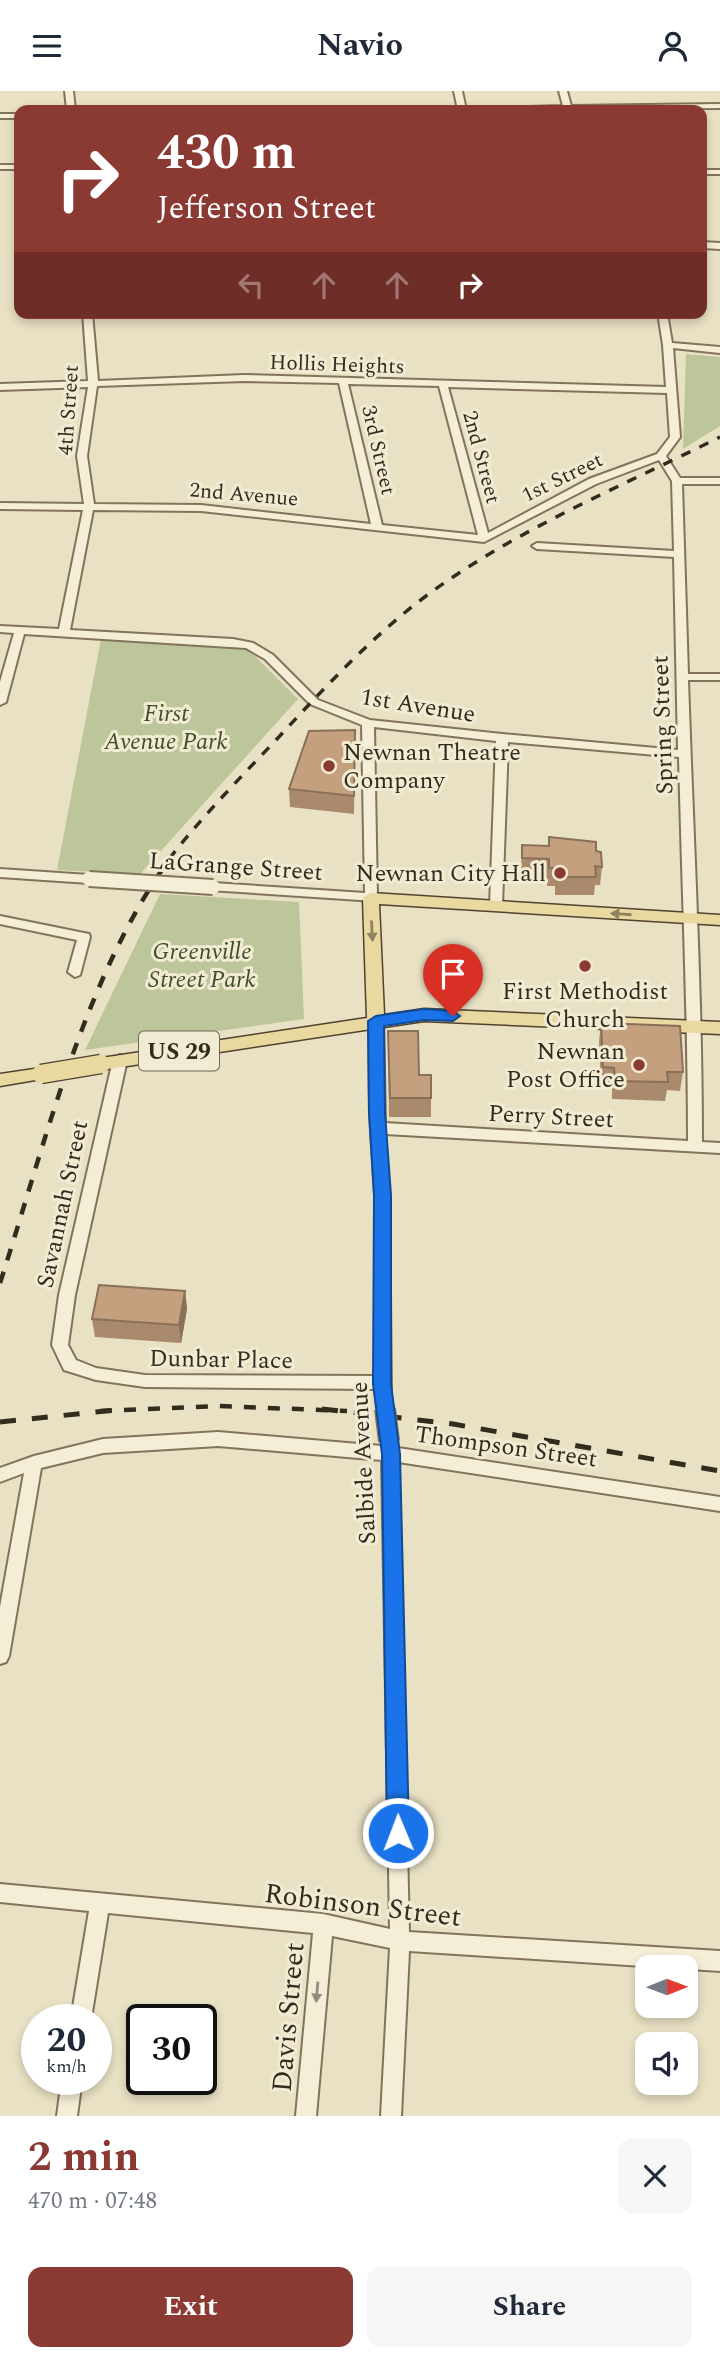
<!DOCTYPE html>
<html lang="en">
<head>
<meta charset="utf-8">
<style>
	:root { --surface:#fff; --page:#f6f6f7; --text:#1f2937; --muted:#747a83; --accent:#8b3933 }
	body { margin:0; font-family:Spectral,serif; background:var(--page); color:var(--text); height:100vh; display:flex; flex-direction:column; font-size:26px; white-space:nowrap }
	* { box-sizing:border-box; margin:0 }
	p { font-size:23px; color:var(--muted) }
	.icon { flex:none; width:38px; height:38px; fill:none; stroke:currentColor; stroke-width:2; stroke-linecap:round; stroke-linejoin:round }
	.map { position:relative; height:2025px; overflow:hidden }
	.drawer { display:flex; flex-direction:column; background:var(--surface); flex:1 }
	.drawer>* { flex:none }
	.banner { position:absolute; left:14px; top:14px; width:693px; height:214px; border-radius:14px; box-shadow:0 4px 10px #0003; background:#8b3933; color:#fff; overflow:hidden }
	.needle { width:46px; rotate:89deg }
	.fabs { position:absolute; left:635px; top:1864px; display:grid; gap:14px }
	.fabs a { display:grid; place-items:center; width:63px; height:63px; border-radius:14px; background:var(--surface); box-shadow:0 4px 10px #0003; font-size:35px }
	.speed { position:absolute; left:21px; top:1913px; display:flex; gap:14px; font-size:35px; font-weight:700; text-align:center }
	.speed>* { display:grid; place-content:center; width:91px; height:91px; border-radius:50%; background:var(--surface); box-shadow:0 4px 10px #0003; line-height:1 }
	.speed small { font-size:18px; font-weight:400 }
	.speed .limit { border:4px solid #111; border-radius:10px; background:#fff; color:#111 }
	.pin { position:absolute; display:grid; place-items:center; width:60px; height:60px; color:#fff; margin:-72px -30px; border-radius:50% 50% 50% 0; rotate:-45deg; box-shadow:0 0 7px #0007 }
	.pin .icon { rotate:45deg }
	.me { position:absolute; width:77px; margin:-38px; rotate:359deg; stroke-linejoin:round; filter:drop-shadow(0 0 5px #0008) }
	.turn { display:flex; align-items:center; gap:24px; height:147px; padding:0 28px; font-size:32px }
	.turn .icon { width:91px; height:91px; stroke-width:2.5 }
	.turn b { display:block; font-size:49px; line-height:60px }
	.lanes { display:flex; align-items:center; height:66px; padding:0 28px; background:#0003; justify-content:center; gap:35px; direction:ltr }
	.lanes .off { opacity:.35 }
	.round { display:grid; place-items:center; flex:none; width:74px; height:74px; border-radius:14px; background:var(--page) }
	.headline { display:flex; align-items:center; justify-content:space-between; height:119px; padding:0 28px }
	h1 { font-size:42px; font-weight:700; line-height:52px; color:var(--accent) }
	.primary-button { display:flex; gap:14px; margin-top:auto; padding:14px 28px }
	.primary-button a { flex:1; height:80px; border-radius:14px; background:var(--accent); color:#fff; font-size:28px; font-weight:700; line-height:80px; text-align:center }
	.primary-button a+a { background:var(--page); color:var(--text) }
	header { display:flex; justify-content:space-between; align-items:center; height:91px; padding:0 28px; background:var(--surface); font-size:32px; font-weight:700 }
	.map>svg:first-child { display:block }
	.green { fill:#bdc69a }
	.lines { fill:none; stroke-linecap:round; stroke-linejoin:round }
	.minor-casing { stroke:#82735d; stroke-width:4 }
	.major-casing { stroke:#504230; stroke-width:3 }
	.minor { fill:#f5eed7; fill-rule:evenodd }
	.major { fill:#e9d8a0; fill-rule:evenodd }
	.rail-far2 { stroke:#342b1f; stroke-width:3.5; stroke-dasharray:10 10; stroke-linecap:butt }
	.rail-far1 { stroke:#342b1f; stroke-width:4.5; stroke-dasharray:12 12; stroke-linecap:butt }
	.rail { stroke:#342b1f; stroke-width:5; stroke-dasharray:16 16; stroke-linecap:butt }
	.minor-bridge-far1-casing { stroke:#82735d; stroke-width:18; stroke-linecap:butt }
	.minor-bridge-casing { stroke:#82735d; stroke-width:22; stroke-linecap:butt }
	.major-bridge-casing { stroke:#504230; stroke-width:21; stroke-linecap:butt }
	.minor-bridge-far1 { stroke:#f5eed7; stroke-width:14 }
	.minor-bridge { stroke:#f5eed7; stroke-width:18 }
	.major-bridge { stroke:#e9d8a0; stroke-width:18 }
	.wall { fill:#a98a6c }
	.shaded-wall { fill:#897058 }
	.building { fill:#c4a07e; stroke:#897058; stroke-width:2 }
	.oneway { fill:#8e8260 }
	.oneway2 { fill:#948c7b }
	.route { fill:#1a73e8; stroke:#114b97; stroke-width:2 }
	.poi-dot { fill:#8b3933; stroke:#f2ebd3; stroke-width:2.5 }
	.labels { text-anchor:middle; stroke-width:6; stroke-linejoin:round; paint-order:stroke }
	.far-street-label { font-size:21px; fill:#342b1f; stroke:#f2ebd3 }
	.shield { fill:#f2ebd3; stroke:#6d6555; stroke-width:2 }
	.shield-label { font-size:23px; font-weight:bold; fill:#342b1f }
	.street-label { font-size:24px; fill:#342b1f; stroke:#f2ebd3 }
	.park-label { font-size:24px; font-style:italic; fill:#414e28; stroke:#f2ebd3 }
	.poi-label { font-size:24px; fill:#342b1f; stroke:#f2ebd3; text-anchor:end }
	.near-street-label { font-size:28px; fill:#342b1f; stroke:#f2ebd3 }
</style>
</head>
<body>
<header><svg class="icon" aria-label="menu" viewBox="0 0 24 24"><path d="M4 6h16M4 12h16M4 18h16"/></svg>Navio<svg class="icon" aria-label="person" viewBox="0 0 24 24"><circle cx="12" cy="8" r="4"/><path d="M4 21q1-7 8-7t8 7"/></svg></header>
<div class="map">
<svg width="720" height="2025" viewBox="0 0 720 2025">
	<rect width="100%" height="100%" fill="#e9e1c4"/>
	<!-- green -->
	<g class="green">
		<path d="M 686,263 L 720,266 L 720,335 L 683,358 Z"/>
		<path d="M 101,548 L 249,559 L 298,608 L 140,783 L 57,779 Z"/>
		<path d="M 160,803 L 299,811 L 304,928 L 85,959 Z"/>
	</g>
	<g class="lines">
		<defs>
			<g id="minor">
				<path d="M 65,0 L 73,0 L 75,19 L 67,19 Z"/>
				<path d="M 454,0 L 462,0 L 466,19 L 458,19 Z"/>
				<path d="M 559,0 L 567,0 L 571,15 L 720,13 L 720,17 L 485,19 L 489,17 L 563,15 Z"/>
				<rect x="0" y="23" width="19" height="4"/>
				<rect x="0" y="74" width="19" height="4"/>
				<rect x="702" y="79" width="18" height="4"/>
				<path d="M 702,151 L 720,152 L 720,158 L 702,157 Z"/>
				<path d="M 83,222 L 92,222 L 98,290 L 244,284 L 666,296 L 663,254 L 658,222 L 667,222 L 672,252 L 720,256 L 720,262 L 673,257 L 680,346 L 666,365 L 680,387 L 720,387 L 720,393 L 682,393 L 688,583 L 720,583 L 720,589 L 688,589 C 693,742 702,897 702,1051 L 720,1052 L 720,1062 L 385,1043 L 389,1104 L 391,1299 L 389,1304 L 383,1306 L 377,1304 L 375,1298 L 145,1296 L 96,1289 L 64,1279 L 52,1254 L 59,1204 L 113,969 L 120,964 L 127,969 L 75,1204 L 68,1254 L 76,1269 L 96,1277 L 145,1284 L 375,1285 L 375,1104 L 370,1022 L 369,930 L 371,927 L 381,927 L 383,930 L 385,1032 L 688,1050 C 688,922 682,794 679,666 L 508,651 L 502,815 L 496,819 L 490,815 L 496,650 L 374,636 L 377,807 L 375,810 L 209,799 L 207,796 L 209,793 L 213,792 L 365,802 L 362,634 L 310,613 L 265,568 L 246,557 L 24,543 L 6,611 L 0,614 L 0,591 L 14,542 L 0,541 L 0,535 L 59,538 L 83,419 L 0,418 L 0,412 L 84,413 L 77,365 L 88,296 L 0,299 L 0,293 L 88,290 ZM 244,290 L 339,292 L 371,433 L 201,414 L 94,413 L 87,365 L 97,295 ZM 348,293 L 439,295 L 478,444 L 382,434 ZM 448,296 L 667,302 L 670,346 L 657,363 L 589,388 L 488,442 ZM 659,369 L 672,390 L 674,460 L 537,452 L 532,455 L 537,458 L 674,466 L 678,659 L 502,643 L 370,629 L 318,609 L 273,564 L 253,552 L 233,548 L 70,539 L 93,419 L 201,420 L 484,451 L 596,393 Z"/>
				<path d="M 0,778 L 89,784 L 95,788 L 89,792 L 0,786 Z"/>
				<path d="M 0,825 L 89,843 L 90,846 L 80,884 L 75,886 L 68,881 L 77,849 L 0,833 Z"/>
				<path d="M 218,1341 L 382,1355 L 384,1350 L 390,1348 L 396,1350 L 398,1357 L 720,1406 L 720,1420 L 398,1371 L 409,1841 L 720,1860 L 720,1880 L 409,1860 L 401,2025 L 381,2025 L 390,1857 L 332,1845 L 316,2025 L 296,2025 L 313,1842 L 108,1822 L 91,1928 L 71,1928 L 89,1820 L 0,1811 L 0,1793 L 323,1823 L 390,1838 L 382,1369 L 218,1355 L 103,1362 L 41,1377 L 9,1565 L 6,1571 L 0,1573 L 0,1516 L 24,1382 L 0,1391 L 0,1377 L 34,1365 L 103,1348 Z"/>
				<path d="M 62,1988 L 82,1988 L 77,2025 L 57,2025 Z"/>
			</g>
			<g id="major">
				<path d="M 371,802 L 720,824 L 720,834 L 379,813 L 384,924 L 424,918 L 720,931 L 720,943 L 424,930 L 101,979 L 95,977 L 92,973 L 101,967 L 367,927 L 363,807 Z"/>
				<path d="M 41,977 L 47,979 L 50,983 L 47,987 L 0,995 L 0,983 Z"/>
			</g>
		</defs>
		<!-- minor casing -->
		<use href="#minor" class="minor-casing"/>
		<!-- major casing -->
		<use href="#major" class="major-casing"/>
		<!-- minor -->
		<use href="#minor" class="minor"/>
		<!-- major -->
		<use href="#major" class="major"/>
		<!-- rail-far2 -->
		<path class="rail-far2" d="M 169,768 C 202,726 239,688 276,649 C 329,592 382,534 447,490 C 532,432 628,392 720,346"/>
		<!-- rail-far1 -->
		<g class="rail-far1">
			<path d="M 0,1192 C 45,1054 84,885 171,766"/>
			<path d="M 100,1320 L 218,1315 L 347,1320"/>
		</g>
		<!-- rail -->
		<g class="rail">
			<path d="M 322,1318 L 453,1333 L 720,1380"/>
			<path d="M 0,1331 L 125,1318"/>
		</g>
		<defs>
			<g id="minor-bridge-far1">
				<path d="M 89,788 L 213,796"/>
				<path d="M 383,1304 L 385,1320"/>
			</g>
			<path id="minor-bridge" d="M 385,1318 L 389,1350"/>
			<path id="major-bridge" d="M 41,983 L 101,973"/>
		</defs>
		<!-- minor-bridge-far1 casing -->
		<use href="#minor-bridge-far1" class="minor-bridge-far1-casing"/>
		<!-- minor-bridge casing -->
		<use href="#minor-bridge" class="minor-bridge-casing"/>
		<!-- major-bridge casing -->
		<use href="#major-bridge" class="major-bridge-casing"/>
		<!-- minor-bridge-far1 -->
		<use href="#minor-bridge-far1" class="minor-bridge-far1"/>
		<!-- minor-bridge -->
		<use href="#minor-bridge" class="minor-bridge"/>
		<!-- major-bridge -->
		<use href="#major-bridge" class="major-bridge"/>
	</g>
	<!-- wall -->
	<g class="wall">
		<path d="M 355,639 L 354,723 L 290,716 L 289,698 Z"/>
		<path d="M 549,746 L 596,760 L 602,776 L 600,794 L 595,794 L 594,804 L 555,804 L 555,795 L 547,795 L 547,787 L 521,785 L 522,754 L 549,755 Z"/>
		<path d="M 601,932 L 683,981 L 680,1000 L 667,999 L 665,1010 L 612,1008 L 612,995 L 601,995 L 599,950 Z"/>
		<path d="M 388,940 L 419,984 L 431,1007 L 431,1026 L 389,1026 Z"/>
		<path d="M 185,1200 L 187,1218 L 181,1252 L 95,1246 L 92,1228 Z"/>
	</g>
	<!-- shaded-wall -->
	<path class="shaded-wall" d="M 185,1200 L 187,1218 L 181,1252 L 179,1234 Z"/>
	<!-- building -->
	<g class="building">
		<path d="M 355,639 L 354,705 L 289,698 L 309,640 Z"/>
		<path d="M 549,746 L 596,751 L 596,760 L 601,761 L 602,776 L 595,775 L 596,786 L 557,786 L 557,777 L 549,777 L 549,768 L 522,767 L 522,754 L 549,755 Z"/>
		<path d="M 601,932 L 680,935 L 683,981 L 667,981 L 668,991 L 615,990 L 614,977 L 603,976 Z"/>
		<path d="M 388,940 L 418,940 L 419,984 L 431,984 L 431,1007 L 390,1007 Z"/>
		<path d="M 99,1194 L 185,1200 L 179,1234 L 92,1228 Z"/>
	</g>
	<!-- one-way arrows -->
	<defs><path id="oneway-solid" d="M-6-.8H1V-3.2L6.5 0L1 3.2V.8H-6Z" transform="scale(1.75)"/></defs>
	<g class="oneway">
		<use href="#oneway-solid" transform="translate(621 823) rotate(-176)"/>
		<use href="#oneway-solid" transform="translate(372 840) rotate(87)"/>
	</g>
	<use class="oneway2" href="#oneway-solid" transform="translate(317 1901) rotate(95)"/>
	<!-- route -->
	<path class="route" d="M 424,918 L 453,920 L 460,925 L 453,930 L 424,929 L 384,935 L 385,1022 L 391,1104 L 391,1293 L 400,1363 L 409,1742 L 405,1749 L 398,1752 L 390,1749 L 387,1742 L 382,1363 L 373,1293 L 374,1104 L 369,1022 L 368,930 L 376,925 Z"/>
	<!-- markers -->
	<g class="poi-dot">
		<circle cx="329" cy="675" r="7"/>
		<circle cx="560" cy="782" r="7"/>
		<circle cx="585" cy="875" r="7"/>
		<circle cx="639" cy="974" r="7"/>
	</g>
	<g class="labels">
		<!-- far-street labels -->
		<g class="far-street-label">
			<text transform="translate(337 273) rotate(2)" y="7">Hollis Heights</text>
			<text transform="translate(68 319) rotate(-86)" y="7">4th Street</text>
			<text transform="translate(379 359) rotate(77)" y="7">3rd Street</text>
			<text transform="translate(482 366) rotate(75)" y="7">2nd Street</text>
			<text transform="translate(562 386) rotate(-26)" y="7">1st Street</text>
			<text transform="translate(244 403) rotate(5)" y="7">2nd Avenue</text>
		</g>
		<!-- shield labels -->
		<rect class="shield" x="139" y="940.5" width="80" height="39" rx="5"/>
		<g class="shield-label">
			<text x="179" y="968">US 29</text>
		</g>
		<!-- street labels -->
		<g class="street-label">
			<text transform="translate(418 614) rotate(9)" y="8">1st Avenue</text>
			<text transform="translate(662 634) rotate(-92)" y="8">Spring Street</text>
			<text transform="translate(236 775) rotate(4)" y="8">LaGrange Street</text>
			<text transform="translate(551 1025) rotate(3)" y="8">Perry Street</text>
			<text transform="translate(62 1113) rotate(-78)" y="8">Savannah Street</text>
			<text transform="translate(221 1268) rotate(1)" y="8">Dunbar Place</text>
			<text transform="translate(506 1355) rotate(8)" y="8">Thompson Street</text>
			<text transform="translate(363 1372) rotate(-93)" y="8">Salbide Avenue</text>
		</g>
		<!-- park labels -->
		<g class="park-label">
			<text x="166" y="630">First<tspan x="166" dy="28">Avenue Park</tspan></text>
			<text x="202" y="868">Greenville<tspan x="202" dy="28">Street Park</tspan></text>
		</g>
		<!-- poi labels -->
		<g class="poi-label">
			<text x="343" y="669" text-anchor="start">Newnan Theatre<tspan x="343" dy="28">Company</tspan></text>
			<text x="546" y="790">Newnan City Hall</text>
			<text x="585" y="908" text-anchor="middle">First Methodist<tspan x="585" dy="28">Church</tspan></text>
			<text x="625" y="968">Newnan<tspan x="625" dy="28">Post Office</tspan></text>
		</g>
		<!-- near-street labels -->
		<g class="near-street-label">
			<text transform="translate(363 1813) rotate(7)" y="10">Robinson Street</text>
			<text transform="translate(287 1926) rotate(-85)" y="10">Davis Street</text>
		</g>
	</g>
</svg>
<div class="fabs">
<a><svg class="needle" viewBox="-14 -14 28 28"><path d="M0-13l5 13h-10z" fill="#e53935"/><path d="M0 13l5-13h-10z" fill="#747a83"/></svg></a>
<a><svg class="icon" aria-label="sound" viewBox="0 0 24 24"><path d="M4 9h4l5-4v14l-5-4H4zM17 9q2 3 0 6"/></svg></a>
</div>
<div class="speed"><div>20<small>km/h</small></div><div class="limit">30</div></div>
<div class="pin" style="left:453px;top:925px;background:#d93025"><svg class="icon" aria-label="arrive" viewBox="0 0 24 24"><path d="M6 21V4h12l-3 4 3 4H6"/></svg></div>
<svg class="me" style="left:398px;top:1742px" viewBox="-20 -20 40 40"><circle r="17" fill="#1a73e8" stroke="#fff" stroke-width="3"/><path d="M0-11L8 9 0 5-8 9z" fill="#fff"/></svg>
<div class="banner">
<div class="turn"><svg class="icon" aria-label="right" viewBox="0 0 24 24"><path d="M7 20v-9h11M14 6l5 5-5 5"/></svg><div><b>430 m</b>Jefferson Street</div></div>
<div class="lanes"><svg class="icon off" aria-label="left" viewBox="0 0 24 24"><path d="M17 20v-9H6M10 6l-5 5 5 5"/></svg><svg class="icon off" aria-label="ahead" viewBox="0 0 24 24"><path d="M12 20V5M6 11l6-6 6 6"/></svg><svg class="icon off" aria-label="ahead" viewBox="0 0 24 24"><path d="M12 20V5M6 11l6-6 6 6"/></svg><svg class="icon" aria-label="right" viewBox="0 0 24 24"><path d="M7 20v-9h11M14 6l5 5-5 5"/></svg></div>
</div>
</div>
<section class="drawer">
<div class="headline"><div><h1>2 min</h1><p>470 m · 07:48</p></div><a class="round"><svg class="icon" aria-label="close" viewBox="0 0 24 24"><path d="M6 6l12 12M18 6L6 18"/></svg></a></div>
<div class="primary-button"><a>Exit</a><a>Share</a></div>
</section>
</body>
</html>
